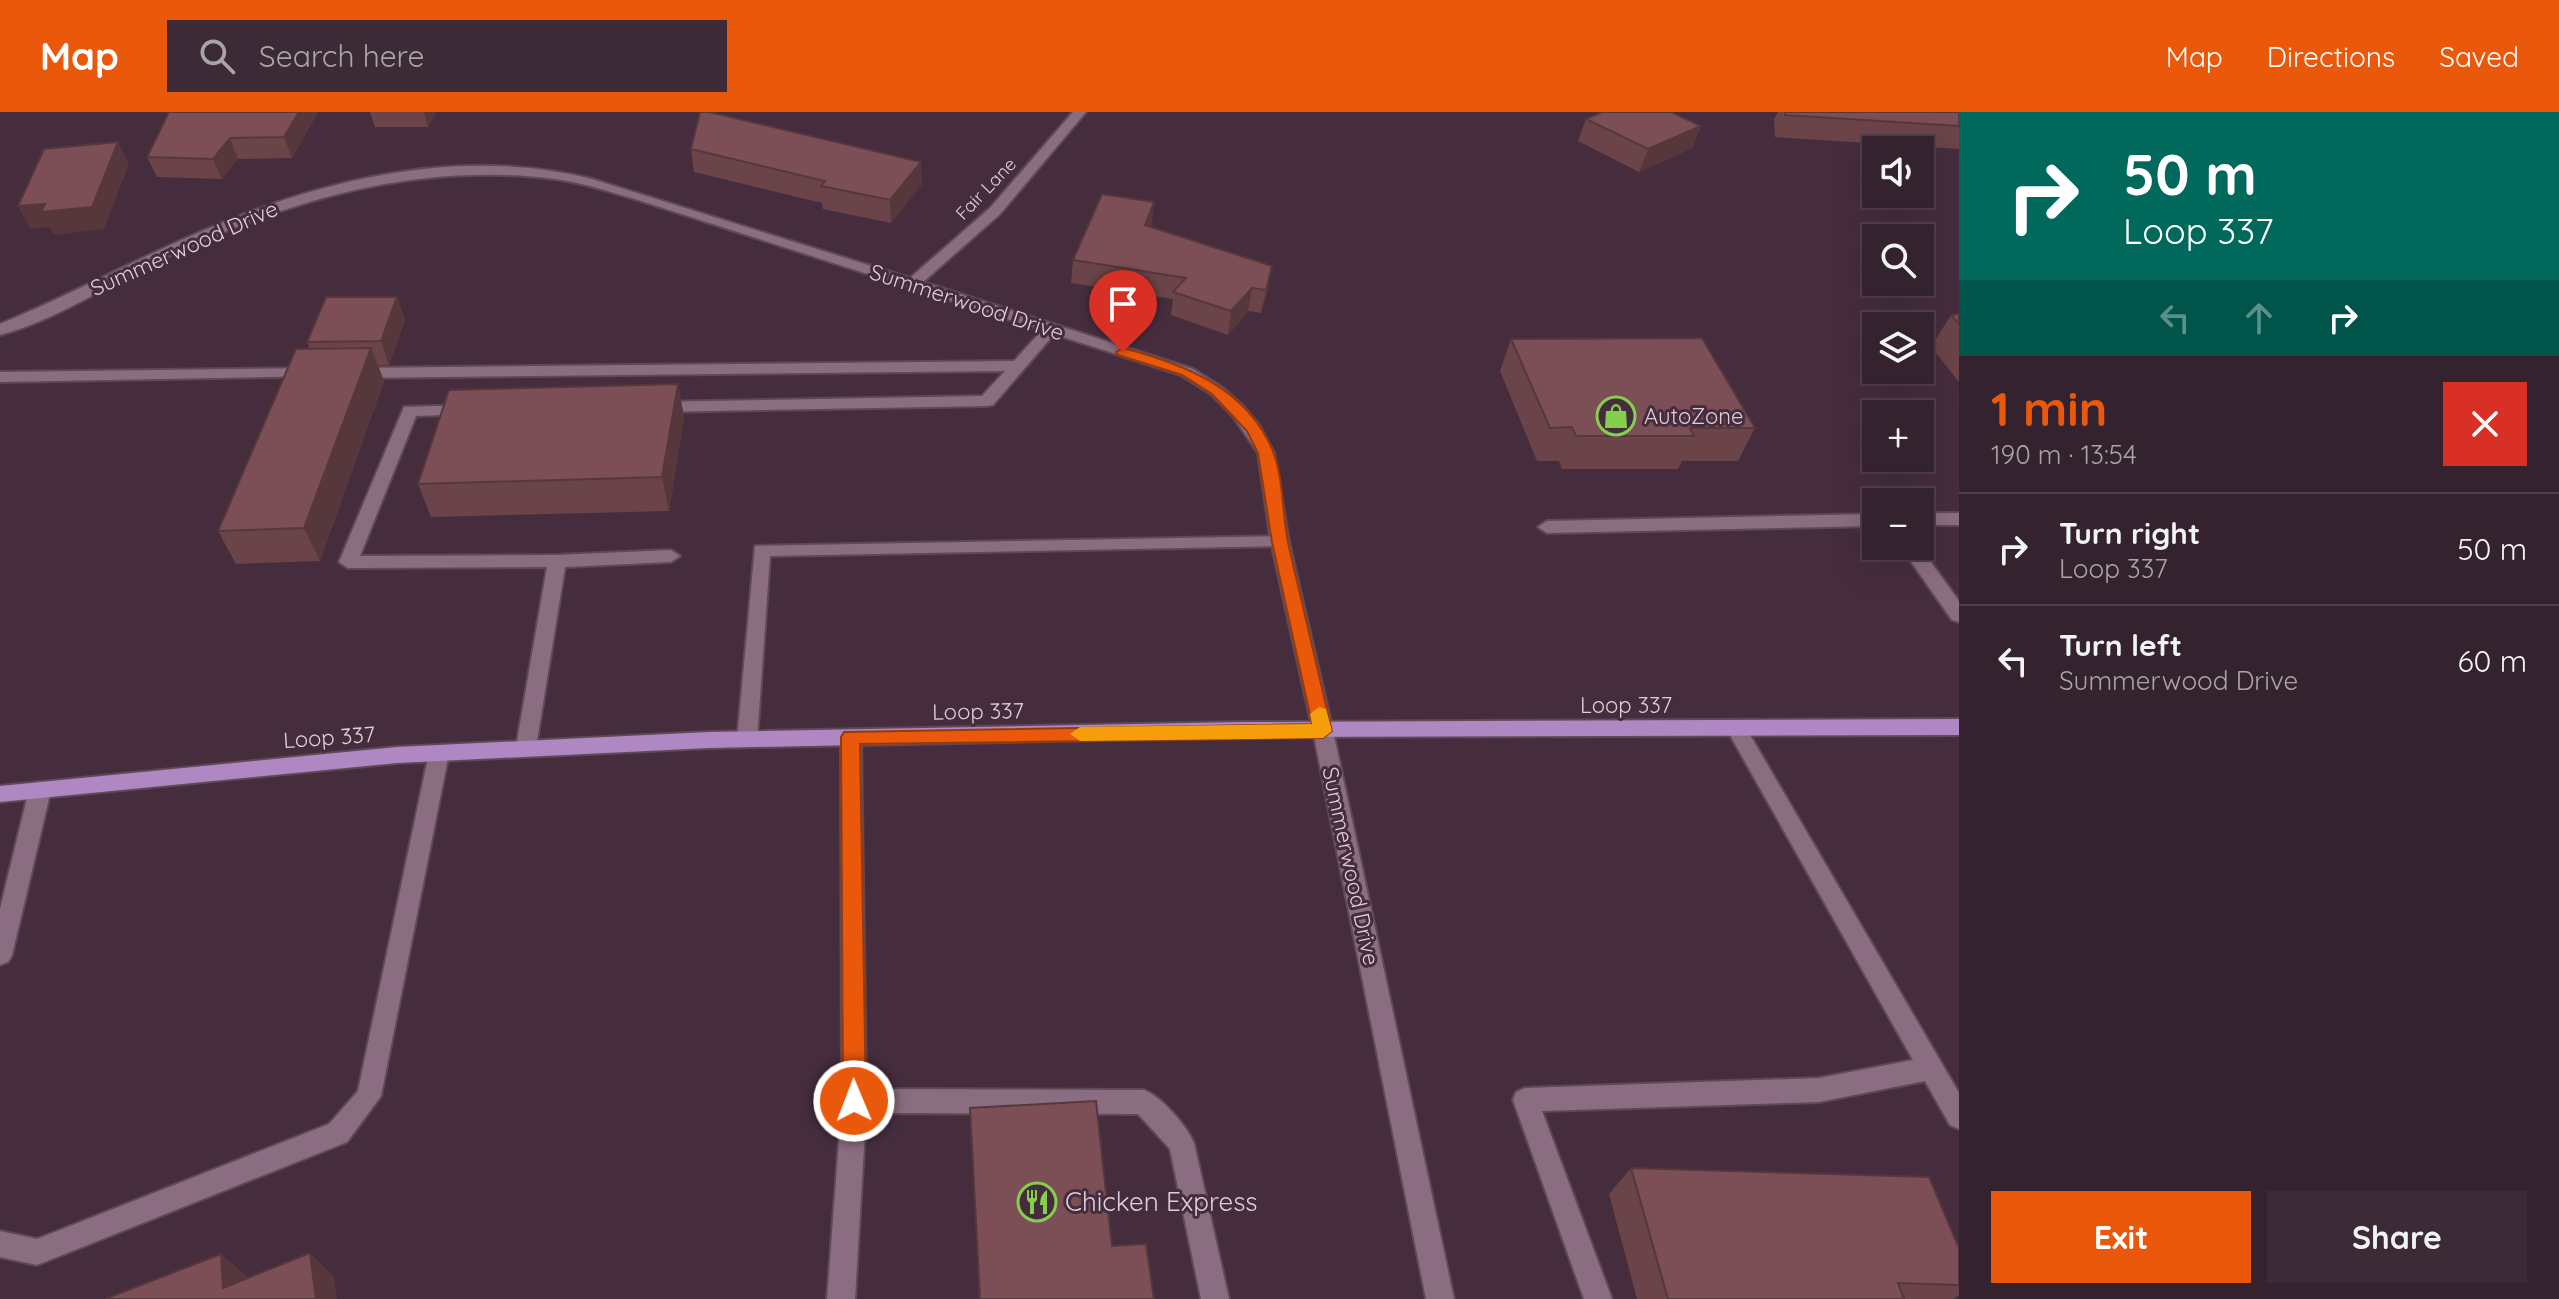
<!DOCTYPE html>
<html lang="en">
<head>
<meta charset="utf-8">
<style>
	:root { --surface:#34222e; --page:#3c2a36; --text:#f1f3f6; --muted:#a9a4aa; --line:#4e3f4a; --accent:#ea580c }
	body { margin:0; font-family:Quicksand,sans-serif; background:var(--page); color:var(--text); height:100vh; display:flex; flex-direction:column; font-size:30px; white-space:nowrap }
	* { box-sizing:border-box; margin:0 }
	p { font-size:26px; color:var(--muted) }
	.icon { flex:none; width:44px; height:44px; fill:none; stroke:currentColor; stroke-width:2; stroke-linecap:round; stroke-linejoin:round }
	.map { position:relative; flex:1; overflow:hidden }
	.panel { display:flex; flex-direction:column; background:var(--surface); width:600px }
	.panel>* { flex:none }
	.guide { background:#00695c; color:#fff; overflow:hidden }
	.fabs { position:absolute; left:1862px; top:24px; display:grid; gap:16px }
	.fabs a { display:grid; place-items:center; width:72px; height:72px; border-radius:0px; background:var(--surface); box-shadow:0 8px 32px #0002,0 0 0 2px var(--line); font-size:40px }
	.pin { position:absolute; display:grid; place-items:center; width:68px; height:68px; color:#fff; margin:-82px -34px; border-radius:50% 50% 50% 0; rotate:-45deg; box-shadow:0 0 8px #0007 }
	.pin .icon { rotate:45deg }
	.me { position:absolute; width:88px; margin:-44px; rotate:359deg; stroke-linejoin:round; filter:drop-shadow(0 0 6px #0008) }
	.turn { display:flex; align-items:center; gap:28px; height:168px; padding:0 32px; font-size:36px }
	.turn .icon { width:104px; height:104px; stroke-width:2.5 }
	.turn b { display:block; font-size:56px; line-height:68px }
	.lanes { display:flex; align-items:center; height:76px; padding:0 32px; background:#0003; justify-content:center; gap:40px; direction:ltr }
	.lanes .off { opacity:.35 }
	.round { display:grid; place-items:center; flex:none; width:84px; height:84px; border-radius:0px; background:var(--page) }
	.headline { display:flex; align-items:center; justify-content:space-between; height:136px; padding:0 32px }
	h1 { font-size:48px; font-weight:700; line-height:60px; color:var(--accent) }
	.cta { display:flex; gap:16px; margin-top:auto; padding:16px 32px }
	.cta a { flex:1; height:92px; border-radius:0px; background:var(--accent); color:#fff; font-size:32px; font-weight:700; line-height:92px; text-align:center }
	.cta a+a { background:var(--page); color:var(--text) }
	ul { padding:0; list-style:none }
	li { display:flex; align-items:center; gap:24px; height:112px; padding:0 32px; border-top:2px solid var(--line) }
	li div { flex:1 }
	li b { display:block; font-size:30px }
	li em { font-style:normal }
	header { display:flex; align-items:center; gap:48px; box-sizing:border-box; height:112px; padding:0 40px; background:var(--accent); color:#fff }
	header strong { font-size:38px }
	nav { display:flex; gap:44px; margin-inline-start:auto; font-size:28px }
	.search { width:560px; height:72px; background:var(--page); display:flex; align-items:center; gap:20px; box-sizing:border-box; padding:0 28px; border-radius:0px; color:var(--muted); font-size:30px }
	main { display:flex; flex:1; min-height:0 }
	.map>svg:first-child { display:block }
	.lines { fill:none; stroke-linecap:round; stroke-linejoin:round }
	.lane-casing { stroke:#5e4957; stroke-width:4 }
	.street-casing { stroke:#5e4957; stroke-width:4 }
	.primary-casing { stroke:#5e4957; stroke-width:4 }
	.lane { fill:#8a6d80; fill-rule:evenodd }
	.street { fill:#8a6d80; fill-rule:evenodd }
	.primary { fill:#af87c3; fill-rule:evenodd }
	.wall { fill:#6a4449 }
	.shaded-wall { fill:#56373c }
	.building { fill:#7b4f55; stroke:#56373c; stroke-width:2 }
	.route { fill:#ea580c; stroke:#983908; stroke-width:2 }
	.slow { fill:#f59e0b }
	.labels { text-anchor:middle; stroke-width:6; stroke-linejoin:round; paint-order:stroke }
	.far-street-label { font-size:18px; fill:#dfced9; stroke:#462d3e }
	.street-label { font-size:22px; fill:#dfced9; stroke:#462d3e }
	.poi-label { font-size:22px; fill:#dfced9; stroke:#462d3e; text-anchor:start }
	.near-poi-label { font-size:26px; fill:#dfced9; stroke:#462d3e; text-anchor:start }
</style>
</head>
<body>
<header>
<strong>Map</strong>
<div class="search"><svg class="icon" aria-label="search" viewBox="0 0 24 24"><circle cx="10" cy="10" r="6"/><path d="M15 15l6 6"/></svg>Search here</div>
<nav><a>Map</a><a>Directions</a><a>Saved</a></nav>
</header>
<main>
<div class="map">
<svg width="1959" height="1187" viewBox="0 0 1959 1187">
	<rect width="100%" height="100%" fill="#462d3e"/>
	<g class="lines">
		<defs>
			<g id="lane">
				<path d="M 1051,212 L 1056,214 L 1056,220 L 993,293 L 987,294 L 654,300 L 646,295 L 654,290 L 982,284 L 1005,259 L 354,266 L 346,261 L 354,256 L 1014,249 L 1046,214 Z"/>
				<path d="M 310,256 L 318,261 L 316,264 L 0,270 L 0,260 Z"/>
				<path d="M 470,293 L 478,298 L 476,302 L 416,304 L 360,444 L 557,443 L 671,438 L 680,444 L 671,450 L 565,455 L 536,635 L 533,641 L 519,641 L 516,635 L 547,455 L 348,456 L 339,450 L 404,295 Z"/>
				<rect x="1920" y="401" width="39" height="12"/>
				<path d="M 1876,402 L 1876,414 L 1547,421 L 1538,415 L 1547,409 Z"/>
				<path d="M 1280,424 L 1289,430 L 1286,434 L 770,444 L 757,628 L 754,634 L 740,634 L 737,628 L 755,434 Z"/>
				<path d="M 1900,434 L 1919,434 L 1959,489 L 1959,510 L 1952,508 Z"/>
				<path d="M 1736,608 L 1743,611 L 1959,981 L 1959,1017 L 1950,1013 L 1925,969 L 1819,990 L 1542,999 L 1612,1187 L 1584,1187 L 1513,988 L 1516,980 L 1525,976 L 1819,966 L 1913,948 L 1726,616 L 1729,611 Z"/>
				<path d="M 851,617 L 858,619 L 861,625 L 866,977 L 1144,978 C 1162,985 1186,1013 1194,1031 L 1229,1187 L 1201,1187 L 1170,1037 L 1138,1002 L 866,1001 L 855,1187 L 827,1187 L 842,989 L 841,625 L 844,619 Z"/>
				<path d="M 439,633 L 446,635 L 449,641 L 381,984 L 347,1030 L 37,1153 L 0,1145 L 0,1119 L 37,1127 L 329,1012 L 358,979 L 429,641 L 432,635 Z"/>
				<path d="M 40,670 L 47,672 L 51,678 L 12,843 L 8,850 L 0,853 L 0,797 L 29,678 L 33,672 Z"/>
			</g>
			<path id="street" d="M 1073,0 L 1086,0 L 1000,102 L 923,170 L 1193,257 L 1223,276 L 1244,295 L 1259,313 L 1274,341 L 1289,430 L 1333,619 L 1454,1187 L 1426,1187 L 1313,619 L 1271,430 L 1258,341 L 1232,303 L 1211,282 L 1181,263 L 638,88 C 611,80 584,71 555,67 C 416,49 285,89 161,148 C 110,172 54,209 0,223 L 0,212 C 68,184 132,149 200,120 C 322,67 461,34 592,67 L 910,166 L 990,96 Z"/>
			<path id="primary" d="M 1959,607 L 1959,623 L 1244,625 L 709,636 L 397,651 L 0,690 L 0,674 L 397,635 L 709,620 L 1244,610 Z"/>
		</defs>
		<!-- lane casing -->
		<use href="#lane" class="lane-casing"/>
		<!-- street casing -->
		<use href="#street" class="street-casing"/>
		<!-- primary casing -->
		<use href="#primary" class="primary-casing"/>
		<!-- lane -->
		<use href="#lane" class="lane"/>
		<!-- street -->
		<use href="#street" class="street"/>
		<!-- primary -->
		<use href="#primary" class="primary"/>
	</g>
	<!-- wall -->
	<g class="wall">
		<path d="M 318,0 L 292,46 L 238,47 L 222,67 L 157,65 L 147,45 Z"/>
		<path d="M 370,0 L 436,0 L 428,15 L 375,15 Z"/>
		<path d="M 1778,0 L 1959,0 L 1959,37 L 1775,25 L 1774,7 Z"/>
		<path d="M 1586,7 L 1701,14 L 1692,36 L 1639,60 L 1578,29 Z"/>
		<path d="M 691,37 L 922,72 L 891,111 L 823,97 L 822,91 L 694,60 Z"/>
		<path d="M 1152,112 L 1151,115 L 1268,177 L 1261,201 L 1248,199 L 1228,223 L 1171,203 L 1173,187 L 1071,171 L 1073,148 Z"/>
		<path d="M 397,185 L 405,208 L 389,253 L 378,253 L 384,269 L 320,449 L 236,452 L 218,419 L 310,237 L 307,230 Z"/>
		<path d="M 1959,202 L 1959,270 L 1931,235 L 1951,203 Z"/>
		<path d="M 1511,227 L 1755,316 L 1738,349 L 1682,349 L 1678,357 L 1562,357 L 1559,349 L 1537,349 L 1500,259 Z"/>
		<path d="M 678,272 L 684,305 L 669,399 L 431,405 L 418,372 Z"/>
		<path d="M 970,996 L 1154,1187 L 979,1187 Z"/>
		<path d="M 1631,1056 L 1959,1136 L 1959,1183 L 1953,1187 L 1637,1187 L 1609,1082 Z"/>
	</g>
	<!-- shaded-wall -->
	<g class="shaded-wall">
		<path d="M 299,0 L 318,0 L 292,46 L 284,25 Z"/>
		<path d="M 424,0 L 436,0 L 428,15 Z"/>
		<path d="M 1701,14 L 1692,36 L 1639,60 L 1648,37 Z"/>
		<path d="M 230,26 L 238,47 L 222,67 L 213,47 Z"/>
		<path d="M 118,30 L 129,52 L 104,117 L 54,123 L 50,115 L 30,117 L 18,94 Z"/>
		<path d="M 921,50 L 922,72 L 891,111 L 890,88 Z"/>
		<path d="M 1154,90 L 1152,112 L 1143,136 L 1145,113 Z"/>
		<path d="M 1272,154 L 1268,177 L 1261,201 L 1266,178 Z"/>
		<path d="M 1252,176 L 1248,199 L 1228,223 L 1231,199 Z"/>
		<path d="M 397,185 L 405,208 L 389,253 L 381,229 Z"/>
		<path d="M 371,236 L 384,269 L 320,449 L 304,416 Z"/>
		<path d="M 678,272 L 684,305 L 669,399 L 662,365 Z"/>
		<path d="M 310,1141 L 334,1165 L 337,1187 L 316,1187 Z"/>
		<path d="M 221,1142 L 248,1165 L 250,1187 L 223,1176 Z"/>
	</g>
	<!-- building -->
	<g class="building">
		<path d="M 169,0 L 299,0 L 284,25 L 230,26 L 213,47 L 147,45 Z"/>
		<path d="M 700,0 L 709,0 L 921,50 L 890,88 L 821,74 L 825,69 L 691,37 Z"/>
		<path d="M 1602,0 L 1671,0 L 1701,14 L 1648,37 L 1586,7 Z"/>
		<path d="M 1785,0 L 1959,0 L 1959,14 L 1785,3 Z"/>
		<path d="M 118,30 L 92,95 L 41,100 L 45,92 L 18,94 L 44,37 Z"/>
		<path d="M 1102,82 L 1154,90 L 1145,113 L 1272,154 L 1266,178 L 1252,176 L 1231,199 L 1173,180 L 1186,166 L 1073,148 Z"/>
		<path d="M 326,185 L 397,185 L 381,229 L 307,230 Z"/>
		<path d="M 1959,202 L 1959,212 L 1951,203 Z"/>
		<path d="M 1702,226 L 1755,316 L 1690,316 L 1694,324 L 1576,324 L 1572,315 L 1550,316 L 1511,227 Z"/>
		<path d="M 371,236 L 304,416 L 218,419 L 296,237 Z"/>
		<path d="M 678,272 L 662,365 L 418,372 L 449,278 Z"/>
		<path d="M 1096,989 L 1112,1134 L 1146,1132 L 1154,1187 L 980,1187 L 970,996 Z"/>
		<path d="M 1631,1056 L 1929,1065 L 1959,1136 L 1959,1173 L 1898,1171 L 1904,1187 L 1668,1187 Z"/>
		<path d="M 310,1141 L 316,1187 L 105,1187 L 221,1142 L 223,1176 Z"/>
	</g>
	<!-- route -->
	<path class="route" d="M 1123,236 C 1184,252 1247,276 1273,339 C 1284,367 1282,405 1289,435 C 1303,496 1318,557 1332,619 L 1323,626 L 860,632 L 866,989 L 862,997 L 854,1000 L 846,997 L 843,989 L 841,625 L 844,620 L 1312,612 L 1272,430 L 1258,341 L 1247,319 L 1212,282 L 1182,263 L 1118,243 L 1116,240 Z"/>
	<!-- slow -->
	<path class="slow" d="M 1319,595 L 1326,597 L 1332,619 L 1323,626 L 1080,629 L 1070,622 L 1080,615 L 1312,612 L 1310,602 Z"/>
	<!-- icons -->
	<defs>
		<symbol id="shop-ring" viewBox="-11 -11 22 22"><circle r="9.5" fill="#462d3e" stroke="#85cf4c" stroke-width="1.5"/><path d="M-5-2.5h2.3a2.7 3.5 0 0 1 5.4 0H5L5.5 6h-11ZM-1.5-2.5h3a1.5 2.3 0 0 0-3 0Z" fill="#85cf4c"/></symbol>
		<symbol id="restaurant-ring" viewBox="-11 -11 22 22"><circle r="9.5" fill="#462d3e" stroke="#85cf4c" stroke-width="1.5"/><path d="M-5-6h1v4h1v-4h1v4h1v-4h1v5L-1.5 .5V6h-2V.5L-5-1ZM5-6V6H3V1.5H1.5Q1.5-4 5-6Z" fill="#85cf4c"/></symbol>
	</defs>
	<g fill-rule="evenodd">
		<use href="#shop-ring" x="1594" y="282" width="44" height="44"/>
		<use href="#restaurant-ring" x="1015" y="1068" width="44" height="44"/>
	</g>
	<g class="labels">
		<!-- far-street labels -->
		<g class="far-street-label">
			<text transform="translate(986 77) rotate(-46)" y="6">Fair Lane</text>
		</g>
		<!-- street labels -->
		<g class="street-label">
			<text transform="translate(184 136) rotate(-24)" y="8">Summerwood Drive</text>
			<text transform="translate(967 190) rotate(18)" y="8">Summerwood Drive</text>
			<text x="1626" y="601">Loop 337</text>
			<text transform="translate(978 599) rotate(-1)" y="8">Loop 337</text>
			<text transform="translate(329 625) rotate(-4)" y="8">Loop 337</text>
			<text transform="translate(1351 754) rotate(78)" y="8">Summerwood Drive</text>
		</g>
		<!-- poi labels -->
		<g class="poi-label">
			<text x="1644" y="312">AutoZone</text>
		</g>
		<!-- near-poi labels -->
		<g class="near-poi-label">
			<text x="1065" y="1099">Chicken Express</text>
		</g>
	</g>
</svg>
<div class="fabs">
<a><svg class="icon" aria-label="sound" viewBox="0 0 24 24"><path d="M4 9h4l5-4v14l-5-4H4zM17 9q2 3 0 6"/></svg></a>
<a><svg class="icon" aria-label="search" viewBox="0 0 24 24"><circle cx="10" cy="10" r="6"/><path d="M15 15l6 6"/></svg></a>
<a><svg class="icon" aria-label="layers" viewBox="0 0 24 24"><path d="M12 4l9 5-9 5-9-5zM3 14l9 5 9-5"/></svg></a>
<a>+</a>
<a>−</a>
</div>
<div class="pin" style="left:1123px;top:240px;background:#d93025"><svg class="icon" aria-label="arrive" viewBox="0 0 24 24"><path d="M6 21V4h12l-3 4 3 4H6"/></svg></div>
<svg class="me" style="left:854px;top:989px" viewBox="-20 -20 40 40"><circle r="17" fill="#ea580c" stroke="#fff" stroke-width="3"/><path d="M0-11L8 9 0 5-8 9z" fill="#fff"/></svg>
</div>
<section class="panel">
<div class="guide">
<div class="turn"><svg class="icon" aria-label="right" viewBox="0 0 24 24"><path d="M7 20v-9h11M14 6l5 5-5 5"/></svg><div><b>50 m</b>Loop 337</div></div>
<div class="lanes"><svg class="icon off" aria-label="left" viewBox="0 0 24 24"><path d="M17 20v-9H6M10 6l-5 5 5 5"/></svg><svg class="icon off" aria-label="ahead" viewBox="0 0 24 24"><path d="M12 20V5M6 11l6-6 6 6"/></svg><svg class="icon" aria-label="right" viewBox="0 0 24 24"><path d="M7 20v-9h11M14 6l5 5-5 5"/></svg></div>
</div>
<div class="headline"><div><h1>1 min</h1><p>190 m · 13:54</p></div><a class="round" style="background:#d93025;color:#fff"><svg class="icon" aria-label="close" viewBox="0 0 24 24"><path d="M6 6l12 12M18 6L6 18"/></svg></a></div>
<ul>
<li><svg class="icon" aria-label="right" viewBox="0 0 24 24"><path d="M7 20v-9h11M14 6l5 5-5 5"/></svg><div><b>Turn right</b><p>Loop 337</p></div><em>50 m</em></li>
<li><svg class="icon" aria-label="left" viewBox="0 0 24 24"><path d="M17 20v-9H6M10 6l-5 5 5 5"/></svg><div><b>Turn left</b><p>Summerwood Drive</p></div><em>60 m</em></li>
</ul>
<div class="cta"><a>Exit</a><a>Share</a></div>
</section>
</main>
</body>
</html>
